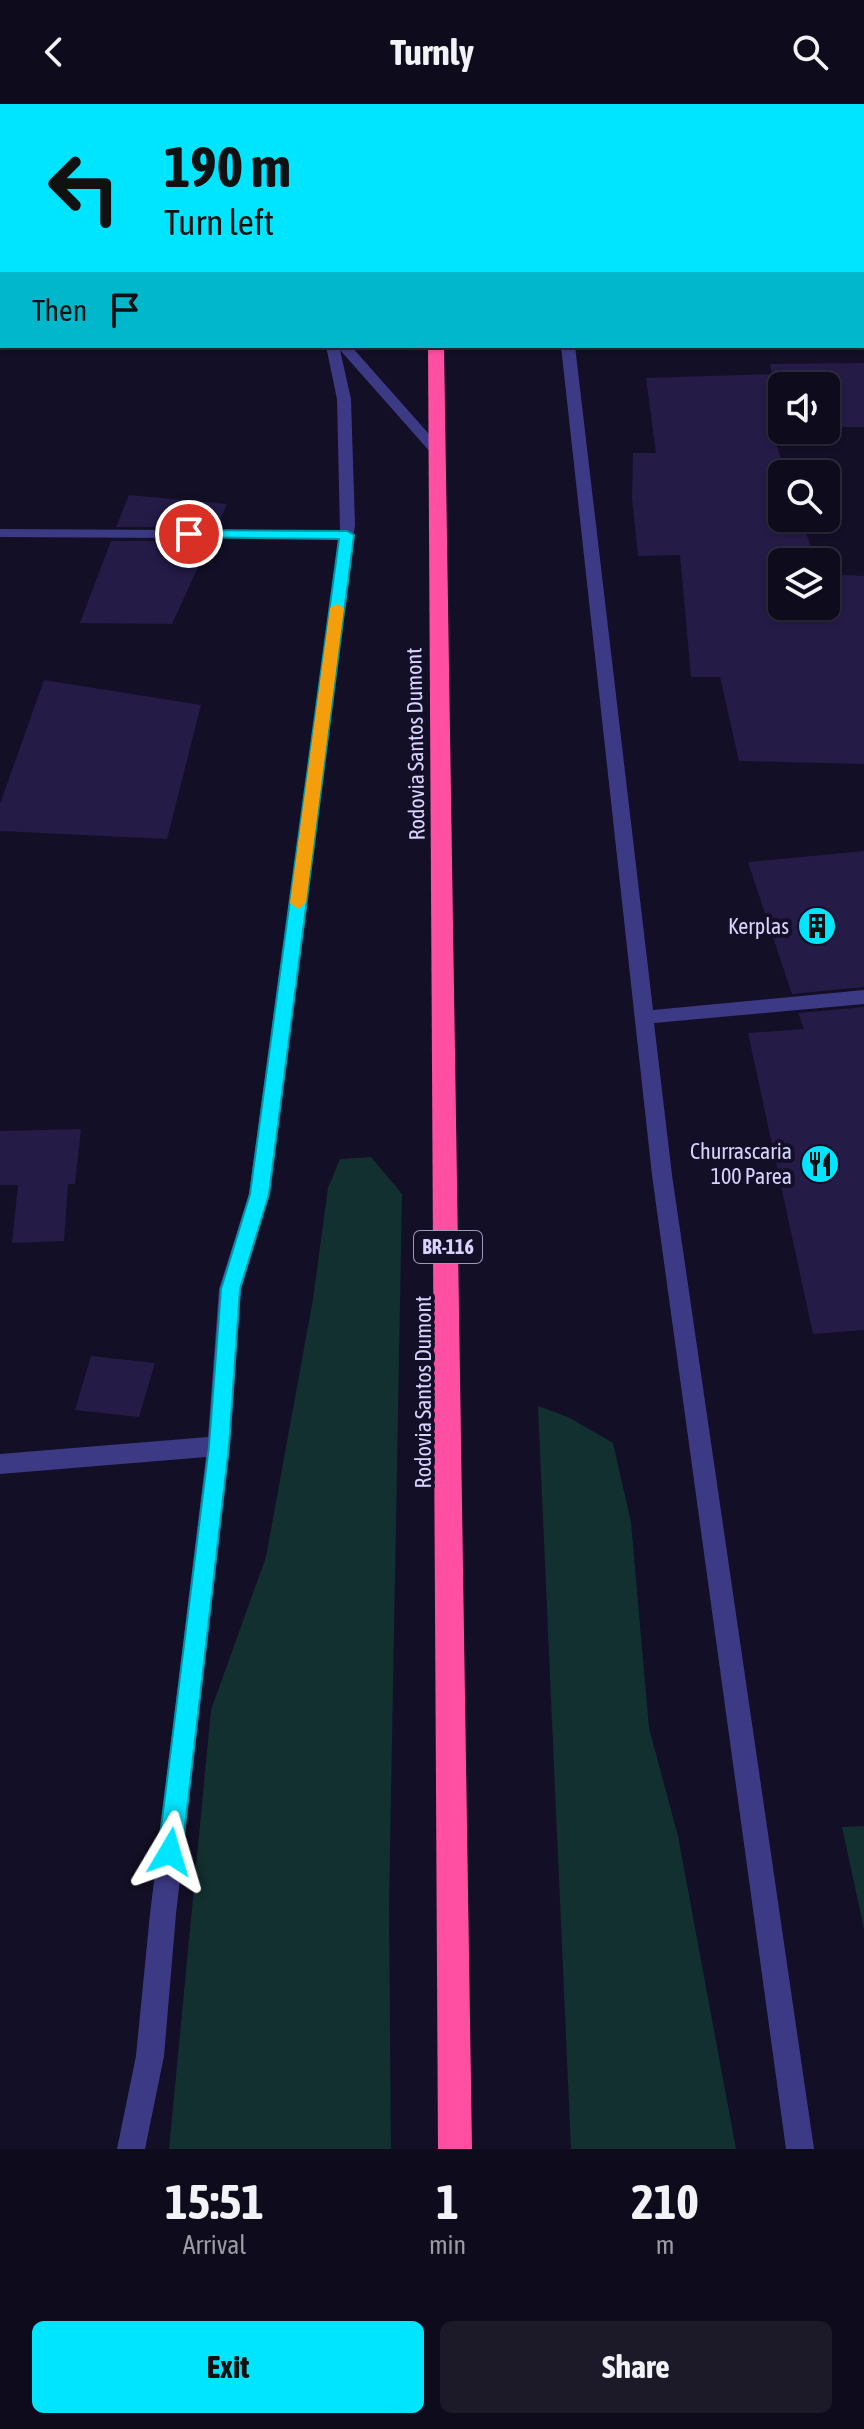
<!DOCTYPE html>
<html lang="en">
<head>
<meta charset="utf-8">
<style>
	:root { --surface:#0e0b1c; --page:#1c1929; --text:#f1f3f6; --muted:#9b9ba3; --line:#2e2b3b; --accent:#00e5ff }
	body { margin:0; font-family:"Asap Condensed",sans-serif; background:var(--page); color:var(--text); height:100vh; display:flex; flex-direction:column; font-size:30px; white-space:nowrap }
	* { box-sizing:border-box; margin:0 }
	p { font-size:26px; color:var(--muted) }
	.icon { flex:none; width:44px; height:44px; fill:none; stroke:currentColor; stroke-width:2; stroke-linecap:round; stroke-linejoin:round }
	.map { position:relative; height:2045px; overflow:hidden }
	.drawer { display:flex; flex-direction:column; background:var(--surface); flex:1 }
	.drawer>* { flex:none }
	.banner { position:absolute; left:0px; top:0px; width:864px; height:244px; box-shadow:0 2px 6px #0004,0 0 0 2px var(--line); background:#00e5ff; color:#111; overflow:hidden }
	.tools { position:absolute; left:768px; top:268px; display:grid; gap:16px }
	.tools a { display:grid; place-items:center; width:72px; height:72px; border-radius:12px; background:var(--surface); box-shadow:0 2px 6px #0004,0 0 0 2px var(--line); font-size:40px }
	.pin { position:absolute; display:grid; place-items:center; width:68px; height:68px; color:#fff; margin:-34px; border:4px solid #fff; border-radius:50%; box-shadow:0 2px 8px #0007 }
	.me { position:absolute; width:88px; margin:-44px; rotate:7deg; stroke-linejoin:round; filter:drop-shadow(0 0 6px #0008) }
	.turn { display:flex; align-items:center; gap:28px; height:168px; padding:0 32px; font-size:36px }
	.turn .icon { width:104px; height:104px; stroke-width:2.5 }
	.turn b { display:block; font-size:56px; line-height:68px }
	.then { display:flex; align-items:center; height:76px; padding:0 32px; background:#0003; gap:16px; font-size:30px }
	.eta { display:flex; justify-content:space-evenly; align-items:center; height:136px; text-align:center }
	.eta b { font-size:48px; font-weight:700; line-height:56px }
	.cta { display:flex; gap:16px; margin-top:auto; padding:16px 32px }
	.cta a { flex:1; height:92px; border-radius:12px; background:var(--accent); color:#111; font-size:32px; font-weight:700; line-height:92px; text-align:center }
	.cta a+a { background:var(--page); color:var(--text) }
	header { display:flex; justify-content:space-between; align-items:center; height:104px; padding:0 32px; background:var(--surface); font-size:36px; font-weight:700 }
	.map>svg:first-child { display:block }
	.green { fill:#12302f }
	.building { fill:#241b47 }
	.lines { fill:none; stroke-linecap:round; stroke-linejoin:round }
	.minor { fill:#3d3a85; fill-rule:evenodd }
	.highway { fill:#ff4fa3; fill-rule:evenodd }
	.route { fill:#00e5ff; stroke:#0095a6; stroke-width:2 }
	.slow { fill:#f59e0b }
	.labels { text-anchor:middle; stroke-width:8; stroke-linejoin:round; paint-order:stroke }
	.shield { fill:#130f26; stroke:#9e99be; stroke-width:2 }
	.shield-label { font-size:20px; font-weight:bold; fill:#d9d4ff }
	.street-label { font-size:22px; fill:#d9d4ff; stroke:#130f26 }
	.poi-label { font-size:22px; fill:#d9d4ff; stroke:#130f26; text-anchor:end }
</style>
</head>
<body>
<header><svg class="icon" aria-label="back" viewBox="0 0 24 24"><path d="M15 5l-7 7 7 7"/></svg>Turnly<svg class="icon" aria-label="search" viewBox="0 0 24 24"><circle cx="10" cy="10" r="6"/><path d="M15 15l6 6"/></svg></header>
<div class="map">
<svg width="864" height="2045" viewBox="0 0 864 2045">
	<rect width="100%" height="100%" fill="#130f26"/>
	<!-- green -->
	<g class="green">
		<path d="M 617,0 L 864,0 L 864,213 L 862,2 Z"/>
		<path d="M 371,1053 L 402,1090 L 389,1802 L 391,2045 L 169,2045 L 211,1606 L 266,1453 L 313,1195 L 328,1084 L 340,1055 Z"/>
		<path d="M 538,1302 L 568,1313 L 613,1339 L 631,1418 L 649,1624 L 678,1732 L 736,2045 L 571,2045 Z"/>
		<path d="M 864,1722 L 864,1825 L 842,1723 Z"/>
	</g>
	<!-- building -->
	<g class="building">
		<path d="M 864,259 L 864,323 L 826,323 L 826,282 L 782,282 L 782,324 L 771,324 L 786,370 L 782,370 L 782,414 L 801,414 L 816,458 L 782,458 L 782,502 L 826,502 L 826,470 L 864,472 L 864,660 L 739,657 L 720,573 L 691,573 L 680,451 L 638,452 L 632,394 L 633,349 L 656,349 L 646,274 L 772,270 L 770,260 Z"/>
		<path d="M 129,391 L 227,400 L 217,423 L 116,423 Z"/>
		<path d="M 111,437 L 210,437 L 172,520 L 80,519 Z"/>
		<path d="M 44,576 L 201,601 L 167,735 L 0,727 L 0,700 Z"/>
		<path d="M 864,747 L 864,883 L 792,890 L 748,758 Z"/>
		<path d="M 864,903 L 864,1226 L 813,1230 L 748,929 L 804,925 L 798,909 Z"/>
		<path d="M 81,1025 L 75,1080 L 68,1080 L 64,1137 L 12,1139 L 18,1081 L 0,1081 L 0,1027 Z"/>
		<path d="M 91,1252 L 155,1259 L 139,1313 L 75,1306 Z"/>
	</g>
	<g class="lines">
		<!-- minor -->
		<g class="minor">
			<path d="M 0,0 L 7,2 L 2,2 L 0,7 Z"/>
			<path d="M 13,0 L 112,0 L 114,2 L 11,2 Z"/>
			<path d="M 329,0 L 341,0 L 328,2 Z"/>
			<rect x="554" y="0" width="12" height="2"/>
			<rect x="862" y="222" width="2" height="8"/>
			<path d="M 326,242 L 351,242 L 444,347 L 437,351 L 432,350 L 340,246 L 351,295 L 355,421 L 269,1090 L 241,1185 L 230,1342 L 176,1810 L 164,1952 L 145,2045 L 117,2045 L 136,1952 L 150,1810 L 206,1353 L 0,1370 L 0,1350 L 208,1333 L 219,1185 L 249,1090 L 339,435 L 0,433 L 0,425 L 340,427 L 337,295 Z"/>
			<path d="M 561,242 L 575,242 L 653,906 L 864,886 L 864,900 L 654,919 L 672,1071 L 814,2045 L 786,2045 L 652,1071 Z"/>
		</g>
		<!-- highway -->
		<g class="highway">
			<rect x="426" y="0" width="14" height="2"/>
			<path d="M 428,242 L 444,242 L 472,2045 L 438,2045 Z"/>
		</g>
	</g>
	<!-- route -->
	<path class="route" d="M 189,426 L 347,427 L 354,431 L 269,1090 L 240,1185 L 229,1342 L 182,1748 L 179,1756 L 170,1760 L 162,1756 L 158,1748 L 209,1342 L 221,1185 L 250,1090 L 339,435 L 184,433 L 182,430 Z"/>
	<!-- slow -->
	<path class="slow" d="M 337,500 L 344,504 L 306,799 L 298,805 L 290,799 L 330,504 Z"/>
	<!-- icons -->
	<defs>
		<symbol id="building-disc" viewBox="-11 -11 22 22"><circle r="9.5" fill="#00e5ff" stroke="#130f26"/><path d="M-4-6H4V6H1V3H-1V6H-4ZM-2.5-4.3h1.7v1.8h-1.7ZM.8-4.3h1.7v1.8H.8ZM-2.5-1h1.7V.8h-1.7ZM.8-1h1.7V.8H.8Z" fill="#111"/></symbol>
		<symbol id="restaurant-disc" viewBox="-11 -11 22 22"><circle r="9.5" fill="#00e5ff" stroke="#130f26"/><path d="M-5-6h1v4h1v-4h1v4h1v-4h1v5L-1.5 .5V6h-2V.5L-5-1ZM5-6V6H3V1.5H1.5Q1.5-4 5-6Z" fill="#111"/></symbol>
	</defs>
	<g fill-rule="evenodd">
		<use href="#building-disc" x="795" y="800" width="44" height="44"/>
		<use href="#restaurant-disc" x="798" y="1038" width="44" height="44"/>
	</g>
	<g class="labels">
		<!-- shield labels -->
		<rect class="shield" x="414" y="1127" width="68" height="32" rx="6"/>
		<g class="shield-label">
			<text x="448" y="1150">BR-116</text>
		</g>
		<!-- street labels -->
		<g class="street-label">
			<text transform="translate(415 640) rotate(-91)" y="8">Rodovia Santos Dumont</text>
			<text transform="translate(423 1288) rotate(-90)" y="8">Rodovia Santos Dumont</text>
		</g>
		<!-- poi labels -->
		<g class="poi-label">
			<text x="789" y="830">Kerplas</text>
			<text x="792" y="1055">Churrascaria<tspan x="792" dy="25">100 Parea</tspan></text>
		</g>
	</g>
</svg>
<div class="tools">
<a><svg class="icon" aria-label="sound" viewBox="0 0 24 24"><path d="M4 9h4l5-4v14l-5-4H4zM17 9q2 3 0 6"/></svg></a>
<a><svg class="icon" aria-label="search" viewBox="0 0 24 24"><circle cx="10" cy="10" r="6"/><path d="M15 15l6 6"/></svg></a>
<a><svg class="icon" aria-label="layers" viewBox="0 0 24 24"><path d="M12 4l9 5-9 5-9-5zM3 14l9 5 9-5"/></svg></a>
</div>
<div class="pin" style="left:189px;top:430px;background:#d93025"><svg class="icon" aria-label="arrive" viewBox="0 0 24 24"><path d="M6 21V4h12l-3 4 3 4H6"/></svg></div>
<svg class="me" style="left:170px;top:1748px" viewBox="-20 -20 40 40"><path d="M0-17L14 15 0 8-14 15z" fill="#00e5ff" stroke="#fff" stroke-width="4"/></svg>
<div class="banner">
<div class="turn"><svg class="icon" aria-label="left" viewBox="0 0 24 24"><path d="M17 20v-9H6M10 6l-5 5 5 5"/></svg><div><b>190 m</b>Turn left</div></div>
<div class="then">Then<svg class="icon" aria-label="arrive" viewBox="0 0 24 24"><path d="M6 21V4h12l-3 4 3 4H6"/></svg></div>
</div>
</div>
<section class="drawer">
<div class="eta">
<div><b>15:51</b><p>Arrival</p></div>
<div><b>1</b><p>min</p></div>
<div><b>210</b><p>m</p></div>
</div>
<div class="cta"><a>Exit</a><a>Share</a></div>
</section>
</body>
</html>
